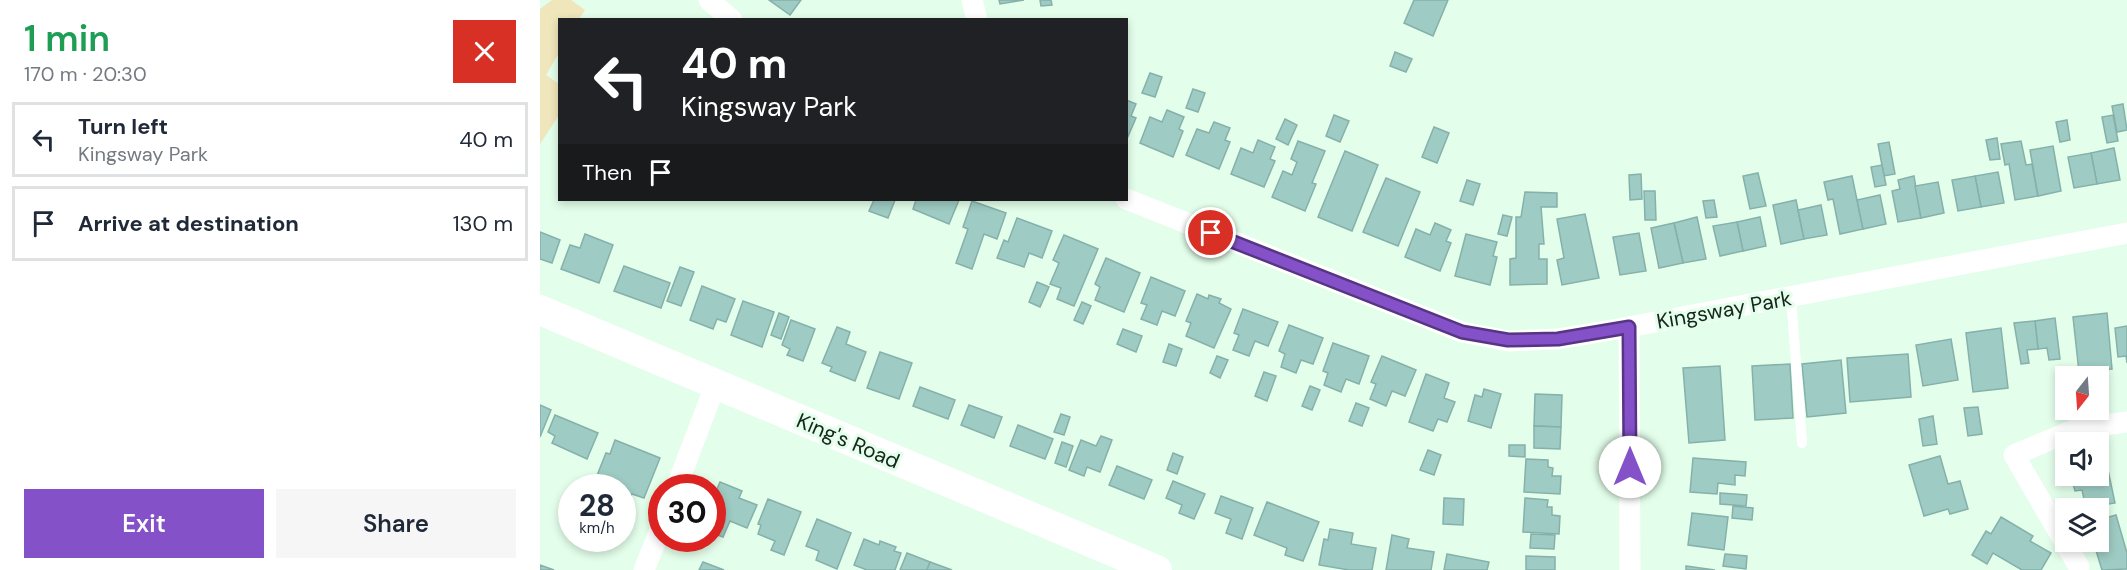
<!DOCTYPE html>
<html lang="en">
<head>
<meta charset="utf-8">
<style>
	:root { --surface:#fff; --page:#f6f6f7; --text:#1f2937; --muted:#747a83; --line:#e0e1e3; --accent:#8551c9 }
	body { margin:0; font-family:"DM Sans",sans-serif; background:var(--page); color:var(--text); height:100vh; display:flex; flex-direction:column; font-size:22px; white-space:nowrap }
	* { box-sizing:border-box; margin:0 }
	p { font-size:20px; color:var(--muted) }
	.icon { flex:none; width:33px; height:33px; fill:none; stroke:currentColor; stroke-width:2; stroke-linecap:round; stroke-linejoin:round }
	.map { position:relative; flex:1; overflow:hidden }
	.panel { display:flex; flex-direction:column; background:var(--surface); width:540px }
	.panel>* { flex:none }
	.hud { position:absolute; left:18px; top:18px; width:570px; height:183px; border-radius:0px; box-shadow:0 3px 9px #0003; background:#202124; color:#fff; overflow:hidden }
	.needle { width:39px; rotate:197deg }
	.tools { position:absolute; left:1515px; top:366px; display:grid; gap:12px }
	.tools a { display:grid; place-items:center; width:54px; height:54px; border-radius:0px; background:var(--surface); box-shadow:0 3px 9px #0003; font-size:30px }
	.speed { position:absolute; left:18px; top:474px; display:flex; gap:12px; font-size:30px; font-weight:700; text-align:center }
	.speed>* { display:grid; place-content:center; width:78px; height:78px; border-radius:50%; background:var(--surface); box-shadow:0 3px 9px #0003; line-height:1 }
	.speed small { font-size:15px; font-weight:400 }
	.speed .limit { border:9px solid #d22; background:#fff; color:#111 }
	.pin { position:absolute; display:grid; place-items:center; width:51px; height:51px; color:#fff; margin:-26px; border:3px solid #fff; border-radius:50%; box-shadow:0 2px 6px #0007 }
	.me { position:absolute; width:66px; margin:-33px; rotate:0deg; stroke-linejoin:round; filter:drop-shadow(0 0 4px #0008) }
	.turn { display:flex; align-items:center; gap:21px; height:126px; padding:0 24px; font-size:27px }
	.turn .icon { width:78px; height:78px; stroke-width:2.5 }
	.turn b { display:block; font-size:42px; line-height:51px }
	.then { display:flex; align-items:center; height:57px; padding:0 24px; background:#0003; gap:12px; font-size:22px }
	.round { display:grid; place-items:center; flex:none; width:63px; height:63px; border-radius:0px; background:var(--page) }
	.headline { display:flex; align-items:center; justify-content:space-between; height:102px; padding:0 24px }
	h1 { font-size:36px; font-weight:600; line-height:45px; color:#1e9e55 }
	.primary-button { display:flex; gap:12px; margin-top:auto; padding:12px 24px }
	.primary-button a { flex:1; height:69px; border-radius:0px; background:var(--accent); color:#fff; font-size:24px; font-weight:600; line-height:69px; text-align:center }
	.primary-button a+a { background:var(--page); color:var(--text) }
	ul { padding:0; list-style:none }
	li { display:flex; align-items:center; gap:18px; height:75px; margin:0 12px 9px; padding:0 12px; border:3px solid var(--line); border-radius:0px }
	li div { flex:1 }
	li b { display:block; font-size:22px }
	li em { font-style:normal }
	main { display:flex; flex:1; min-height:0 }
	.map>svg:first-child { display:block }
	.green { fill:#f0e6bc }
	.building { fill:#9ecbc3; stroke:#85b1aa; stroke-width:1.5 }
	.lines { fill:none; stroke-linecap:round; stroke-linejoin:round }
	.lane { stroke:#fff; stroke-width:10 }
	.street { stroke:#fff; stroke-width:21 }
	.secondary { stroke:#fff; stroke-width:30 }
	.route-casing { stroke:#563583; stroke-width:15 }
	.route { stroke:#8551c9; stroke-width:10 }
	.labels { text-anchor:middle; stroke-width:6; stroke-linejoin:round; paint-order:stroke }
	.street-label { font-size:21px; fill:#17241b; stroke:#e3feea }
</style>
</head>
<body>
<main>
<section class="panel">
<div class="headline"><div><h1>1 min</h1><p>170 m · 20:30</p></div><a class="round" style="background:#d93025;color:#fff"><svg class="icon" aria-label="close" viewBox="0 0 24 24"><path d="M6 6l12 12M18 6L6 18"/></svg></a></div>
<ul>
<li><svg class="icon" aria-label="left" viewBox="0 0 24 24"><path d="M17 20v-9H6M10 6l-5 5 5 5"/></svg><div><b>Turn left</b><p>Kingsway Park</p></div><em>40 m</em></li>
<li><svg class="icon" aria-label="arrive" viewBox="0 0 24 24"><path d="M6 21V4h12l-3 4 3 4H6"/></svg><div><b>Arrive at destination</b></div><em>130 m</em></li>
</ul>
<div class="primary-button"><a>Exit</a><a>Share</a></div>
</section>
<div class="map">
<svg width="1587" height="570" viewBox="0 0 1587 570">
	<rect width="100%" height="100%" fill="#e3feea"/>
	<!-- green -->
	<path class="green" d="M 12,0 L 31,0 L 45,10 L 39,19 L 20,20 L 19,53 L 6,75 L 19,84 L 19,115 L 0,144 L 0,9 Z"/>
	<!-- building -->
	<g class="building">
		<path d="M 229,0 L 261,0 L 250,15 Z"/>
		<path d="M 459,0 L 484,0 L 460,4 Z"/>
		<path d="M 500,0 L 511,0 L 512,5 L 501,6 Z"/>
		<path d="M 874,0 L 908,0 L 893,36 L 864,23 Z"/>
		<path d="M 855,52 L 872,59 L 866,72 L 850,66 Z"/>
		<path d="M 610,73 L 622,77 L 615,97 L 602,93 Z"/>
		<path d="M 653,89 L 665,93 L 658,112 L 646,108 Z"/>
		<path d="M 586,100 L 596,104 L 591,116 L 596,118 L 586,141 Z"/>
		<path d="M 1583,104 L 1587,130 L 1577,132 L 1572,106 Z"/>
		<path d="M 627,110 L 644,117 L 639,129 L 643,131 L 633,157 L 600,143 L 610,117 L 622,122 Z"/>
		<path d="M 794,115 L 809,121 L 800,142 L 786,136 Z"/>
		<path d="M 1573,115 L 1578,141 L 1567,143 L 1562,117 Z"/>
		<path d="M 745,119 L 757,125 L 748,145 L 736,139 Z"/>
		<path d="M 1527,120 L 1530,140 L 1520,142 L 1516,122 Z"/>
		<path d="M 674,122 L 690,128 L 685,140 L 690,142 L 679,169 L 646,155 L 657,129 L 669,133 Z"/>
		<path d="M 894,127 L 909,133 L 897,163 L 882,157 Z"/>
		<path d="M 1457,138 L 1460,159 L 1450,160 L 1446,140 Z"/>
		<path d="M 718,140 L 735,147 L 730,159 L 735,161 L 724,187 L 691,174 L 701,148 L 713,153 Z"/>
		<path d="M 758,141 L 785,151 L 772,183 L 776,184 L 765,211 L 732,197 L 743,171 L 752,175 L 757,162 L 751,159 Z"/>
		<path d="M 1481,141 L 1486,165 L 1492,164 L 1498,196 L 1475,200 L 1469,164 L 1465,165 L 1461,144 Z"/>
		<path d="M 1349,142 L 1355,174 L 1344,176 L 1338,144 Z"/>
		<path d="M 1513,146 L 1521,191 L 1498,196 L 1490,150 Z"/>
		<path d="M 1574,148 L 1580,180 L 1557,184 L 1551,153 Z"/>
		<path d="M 805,151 L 838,165 L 812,231 L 778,217 Z"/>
		<path d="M 1551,153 L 1557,184 L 1534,188 L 1528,157 Z"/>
		<path d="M 1342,165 L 1346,185 L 1335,187 L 1331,167 Z"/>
		<path d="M 1458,172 L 1464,203 L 1441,207 L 1435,176 Z"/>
		<path d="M 1218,173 L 1226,206 L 1210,209 L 1203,176 Z"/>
		<path d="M 1101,174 L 1102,199 L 1090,200 L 1089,175 Z"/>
		<path d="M 1312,176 L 1323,229 L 1300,234 L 1293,199 L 1288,200 L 1284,182 Z"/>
		<path d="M 1374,176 L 1381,218 L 1358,222 L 1352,191 L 1360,189 L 1358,180 Z"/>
		<path d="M 1435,176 L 1441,207 L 1418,211 L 1412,180 Z"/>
		<path d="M 846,178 L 880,192 L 858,246 L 823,232 Z"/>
		<path d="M 927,180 L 940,184 L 933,205 L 920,201 Z"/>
		<path d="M 1398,182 L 1404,213 L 1381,218 L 1375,186 Z"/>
		<path d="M 1104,191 L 1115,191 L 1116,220 L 1105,220 Z"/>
		<path d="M 985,192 L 1017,193 L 1017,207 L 1001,207 L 1004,244 L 999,244 L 999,259 L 1007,259 L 1007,284 L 970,285 L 970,259 L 976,258 L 976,217 L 981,217 Z"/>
		<path d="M 1340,195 L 1346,224 L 1323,229 L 1317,200 Z"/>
		<path d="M 334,200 L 355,200 L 348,218 L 329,211 Z"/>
		<path d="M 376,200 L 419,200 L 409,224 L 373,209 Z"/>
		<path d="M 1174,200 L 1177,217 L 1166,218 L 1163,201 Z"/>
		<path d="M 1256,200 L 1264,239 L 1241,244 L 1233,205 Z"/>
		<path d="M 432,201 L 466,213 L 457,239 L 444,234 L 432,269 L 416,263 L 428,229 L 423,227 Z"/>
		<path d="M 1281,205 L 1287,235 L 1264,239 L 1258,210 Z"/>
		<path d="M 1045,214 L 1059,278 L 1022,285 L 1017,260 L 1024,258 L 1017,219 Z"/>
		<path d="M 963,215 L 972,217 L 967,236 L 958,234 Z"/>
		<path d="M 1157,217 L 1166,259 L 1143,263 L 1134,223 Z"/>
		<path d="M 1220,217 L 1226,246 L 1203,251 L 1197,222 Z"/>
		<path d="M 477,218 L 512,231 L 502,258 L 489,253 L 484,267 L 457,258 L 464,240 L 468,242 Z"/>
		<path d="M 1197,222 L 1203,251 L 1180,256 L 1173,226 Z"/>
		<path d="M 895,223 L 911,230 L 906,241 L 911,243 L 900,271 L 865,257 L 876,229 L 890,235 Z"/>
		<path d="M 1134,223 L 1143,263 L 1119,268 L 1111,228 Z"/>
		<path d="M 0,232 L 20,240 L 12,263 L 0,259 Z"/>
		<path d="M 1099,233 L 1106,271 L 1080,275 L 1073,237 Z"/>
		<path d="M 45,234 L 73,245 L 59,283 L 21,269 L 30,245 L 40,248 Z"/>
		<path d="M 926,234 L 957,242 L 953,256 L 957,257 L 950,285 L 915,276 Z"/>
		<path d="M 524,235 L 558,249 L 534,306 L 517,299 L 521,288 L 510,284 L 519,263 L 513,260 Z"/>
		<path d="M 566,258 L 600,273 L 584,312 L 555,300 L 560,287 L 555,284 Z"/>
		<path d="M 84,266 L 130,283 L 121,308 L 74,291 Z"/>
		<path d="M 140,267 L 154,272 L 141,306 L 127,301 Z"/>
		<path d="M 611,277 L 645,291 L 635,316 L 622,311 L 617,325 L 601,319 L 607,305 L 601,303 Z"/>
		<path d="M 497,282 L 509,287 L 500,307 L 489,302 Z"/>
		<path d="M 162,286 L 195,299 L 186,322 L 177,319 L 173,329 L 150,320 Z"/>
		<path d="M 657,294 L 668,299 L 669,295 L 681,299 L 679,303 L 691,309 L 674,348 L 646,336 L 651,323 L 646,321 Z"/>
		<path d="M 203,301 L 234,312 L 222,347 L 191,335 Z"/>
		<path d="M 542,302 L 551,306 L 543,324 L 534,320 Z"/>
		<path d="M 703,309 L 738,322 L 728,346 L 715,341 L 709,356 L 693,350 L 699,335 L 694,333 Z"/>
		<path d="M 239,313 L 249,317 L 241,339 L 231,335 Z"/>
		<path d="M 1567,313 L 1572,369 L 1539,372 L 1533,317 Z"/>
		<path d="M 1515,318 L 1520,359 L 1509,360 L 1507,348 L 1498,349 L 1495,321 Z"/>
		<path d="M 251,320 L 275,329 L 263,361 L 247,355 L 250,349 L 242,345 Z"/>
		<path d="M 1495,321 L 1498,349 L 1487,350 L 1489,363 L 1481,364 L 1474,323 Z"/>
		<path d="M 749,325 L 783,338 L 773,364 L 761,360 L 756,373 L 741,367 L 745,354 L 739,351 Z"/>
		<path d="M 1587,326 L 1587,363 L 1586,356 L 1578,357 L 1575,328 Z"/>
		<path d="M 297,327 L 310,332 L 306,344 L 326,352 L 315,381 L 290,371 L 292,367 L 282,363 Z"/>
		<path d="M 1461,328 L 1468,388 L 1433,392 L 1426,333 Z"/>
		<path d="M 583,329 L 602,336 L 596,352 L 577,344 Z"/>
		<path d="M 1411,339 L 1418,380 L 1383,386 L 1376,345 Z"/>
		<path d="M 793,343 L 829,356 L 819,384 L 806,379 L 801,392 L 784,385 L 788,373 L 783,371 Z"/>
		<path d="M 629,344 L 642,349 L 636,366 L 623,362 Z"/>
		<path d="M 340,352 L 372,363 L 359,399 L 327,388 Z"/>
		<path d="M 1368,354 L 1371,397 L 1310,402 L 1307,358 Z"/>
		<path d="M 677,356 L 688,360 L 680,378 L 670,373 Z"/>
		<path d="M 842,356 L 876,370 L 865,396 L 852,391 L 846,406 L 830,399 L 836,384 L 831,382 Z"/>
		<path d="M 1301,360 L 1306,413 L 1267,417 L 1262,364 Z"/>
		<path d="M 1250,364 L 1253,418 L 1215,420 L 1212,366 Z"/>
		<path d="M 1180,366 L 1185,440 L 1149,443 L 1143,368 Z"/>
		<path d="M 724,372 L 736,376 L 727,401 L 715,396 Z"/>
		<path d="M 886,374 L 909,383 L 904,398 L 915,402 L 907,422 L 898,419 L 893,431 L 869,422 Z"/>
		<path d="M 770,386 L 780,390 L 772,410 L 762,406 Z"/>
		<path d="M 380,387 L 415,400 L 408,419 L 373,406 Z"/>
		<path d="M 944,389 L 961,394 L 951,428 L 928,421 L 935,395 L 942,397 Z"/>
		<path d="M 995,394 L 1022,395 L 1021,427 L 994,426 Z"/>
		<path d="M 816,403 L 829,408 L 822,426 L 809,421 Z"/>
		<path d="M 0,405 L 11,410 L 0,437 Z"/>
		<path d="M 429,405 L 462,417 L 454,438 L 421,425 Z"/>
		<path d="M 1438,407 L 1442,434 L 1428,436 L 1424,408 Z"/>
		<path d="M 521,414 L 530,417 L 524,435 L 514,432 Z"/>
		<path d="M 15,415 L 58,433 L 47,459 L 12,443 L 15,436 L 8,432 Z"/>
		<path d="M 1393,416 L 1397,444 L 1383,446 L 1379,419 Z"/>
		<path d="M 478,425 L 513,439 L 505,459 L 470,446 Z"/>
		<path d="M 994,426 L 1021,427 L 1020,449 L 994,448 Z"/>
		<path d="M 561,436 L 572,440 L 560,472 L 547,467 L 544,476 L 529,470 L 541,440 L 556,446 Z"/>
		<path d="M 75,440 L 120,458 L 104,498 L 92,494 L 90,498 L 82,495 L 82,488 L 52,488 L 66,453 L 70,454 Z"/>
		<path d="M 522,442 L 533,446 L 526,467 L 515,463 Z"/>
		<path d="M 969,445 L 985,445 L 985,457 L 969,456 Z"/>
		<path d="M 888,450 L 901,455 L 894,475 L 880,470 Z"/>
		<path d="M 633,453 L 643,457 L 637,474 L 627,470 Z"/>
		<path d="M 1400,456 L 1408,484 L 1420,481 L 1428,509 L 1410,514 L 1408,509 L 1384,516 L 1369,465 Z"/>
		<path d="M 1565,456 L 1575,503 L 1546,508 L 1542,490 L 1535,491 L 1531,476 L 1558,476 L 1558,458 Z"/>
		<path d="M 1153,458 L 1206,462 L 1205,476 L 1195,475 L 1195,485 L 1178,483 L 1177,494 L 1150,492 Z"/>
		<path d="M 986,459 L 1008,460 L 1008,467 L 1013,468 L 1012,476 L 1021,476 L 1020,494 L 984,492 Z"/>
		<path d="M 577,466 L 612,480 L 604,499 L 569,485 Z"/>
		<path d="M 633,481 L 665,494 L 654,519 L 639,513 L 642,505 L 626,498 Z"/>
		<path d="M 180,482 L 202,491 L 199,498 L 217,505 L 207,528 L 190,521 L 183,537 L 172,533 L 172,500 Z"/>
		<path d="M 1180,493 L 1207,495 L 1206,506 L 1180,504 Z"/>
		<path d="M 681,496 L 713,508 L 702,539 L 686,533 L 691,519 L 675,513 Z"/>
		<path d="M 904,498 L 924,499 L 923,525 L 903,524 Z"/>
		<path d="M 985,498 L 1008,500 L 1007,507 L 1012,507 L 1012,515 L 1020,516 L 1019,534 L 983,532 Z"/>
		<path d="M 228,499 L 261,512 L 244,555 L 231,550 L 235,541 L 218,534 L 221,525 L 218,524 Z"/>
		<path d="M 727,502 L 779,522 L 763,561 L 745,555 L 747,548 L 714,535 Z"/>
		<path d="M 1193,506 L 1213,508 L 1212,520 L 1192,518 Z"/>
		<path d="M 1152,513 L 1188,517 L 1184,550 L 1148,545 Z"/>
		<path d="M 1576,515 L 1587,553 L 1587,569 L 1562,570 L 1554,544 L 1547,545 L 1546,542 L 1558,542 L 1558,520 Z"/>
		<path d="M 1461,517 L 1493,536 L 1490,541 L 1511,553 L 1501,570 L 1482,570 L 1453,553 L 1447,564 L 1432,555 L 1446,531 L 1451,534 Z"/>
		<path d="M 277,519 L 311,533 L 297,569 L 276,560 L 279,551 L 266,546 Z"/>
		<path d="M 790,529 L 813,533 L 811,544 L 836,548 L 832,570 L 809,570 L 779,565 L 784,539 L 788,540 Z"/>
		<path d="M 991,534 L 1015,535 L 1014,549 L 990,548 Z"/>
		<path d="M 852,535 L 869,539 L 867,548 L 894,552 L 891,570 L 846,570 Z"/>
		<path d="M 324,539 L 339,545 L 340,541 L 356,547 L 354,551 L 361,553 L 355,570 L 327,570 L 314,565 Z"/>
		<path d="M 367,553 L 390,562 L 387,570 L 360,570 Z"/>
		<path d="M 907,554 L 949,562 L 947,570 L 904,570 Z"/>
		<path d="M 1185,554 L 1207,556 L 1206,569 L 1183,566 Z"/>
		<path d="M 986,556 L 1015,557 L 1015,570 L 986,570 Z"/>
		<path d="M 163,562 L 184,570 L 159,570 Z"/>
		<path d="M 390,562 L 412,570 L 387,570 Z"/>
		<path d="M 0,565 L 14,570 L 0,570 Z"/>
		<path d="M 1146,566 L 1175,570 L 1146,570 Z"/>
	</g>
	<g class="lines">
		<!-- lane -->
		<path class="lane" d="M 1251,297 L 1262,443"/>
		<!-- street -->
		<g class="street">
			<path d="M 169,0 L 192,20"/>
			<path d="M 432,0 L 437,20"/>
			<path d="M 586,199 L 922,332 L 968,341 L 1018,339 L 1089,327 L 1587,233"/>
			<path d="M 1089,327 L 1090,570"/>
			<path d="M 136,488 L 175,386"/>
			<path d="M 1539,567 L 1474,455 L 1536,429 L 1587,422"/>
			<path d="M 104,570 L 122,525"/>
		</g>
		<!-- secondary -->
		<path class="secondary" d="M 0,310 L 617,570"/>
	</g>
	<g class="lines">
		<defs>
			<path id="route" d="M 671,233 L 922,332 L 968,340 L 1018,339 L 1089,327 L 1090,467"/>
		</defs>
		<!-- route casing -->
		<use href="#route" class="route-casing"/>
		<!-- route -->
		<use href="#route" class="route"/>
	</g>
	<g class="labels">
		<!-- street labels -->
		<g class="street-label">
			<text transform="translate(1184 310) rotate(-10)" y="7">Kingsway Park</text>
			<text transform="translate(308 441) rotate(23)" y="7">King's Road</text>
		</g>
	</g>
</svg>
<div class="tools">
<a><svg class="needle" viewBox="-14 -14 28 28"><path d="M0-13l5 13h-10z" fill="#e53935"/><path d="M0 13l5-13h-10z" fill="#747a83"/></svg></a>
<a><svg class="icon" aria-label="sound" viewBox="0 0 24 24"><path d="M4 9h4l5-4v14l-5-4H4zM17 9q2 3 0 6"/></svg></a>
<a><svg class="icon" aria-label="layers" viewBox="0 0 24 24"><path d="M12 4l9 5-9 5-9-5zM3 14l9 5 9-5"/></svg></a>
</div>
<div class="speed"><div>28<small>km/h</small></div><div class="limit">30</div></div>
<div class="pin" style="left:671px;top:233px;background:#d93025"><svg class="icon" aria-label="arrive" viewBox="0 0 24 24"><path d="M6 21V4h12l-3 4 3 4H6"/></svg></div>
<svg class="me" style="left:1090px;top:467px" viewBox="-20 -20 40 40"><circle r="19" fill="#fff"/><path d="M0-13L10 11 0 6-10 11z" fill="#8551c9"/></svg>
<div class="hud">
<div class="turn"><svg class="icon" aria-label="left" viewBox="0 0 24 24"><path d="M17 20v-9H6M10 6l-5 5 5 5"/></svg><div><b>40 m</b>Kingsway Park</div></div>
<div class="then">Then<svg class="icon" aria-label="arrive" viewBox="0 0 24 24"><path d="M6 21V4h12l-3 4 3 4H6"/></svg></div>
</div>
</div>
</main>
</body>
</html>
